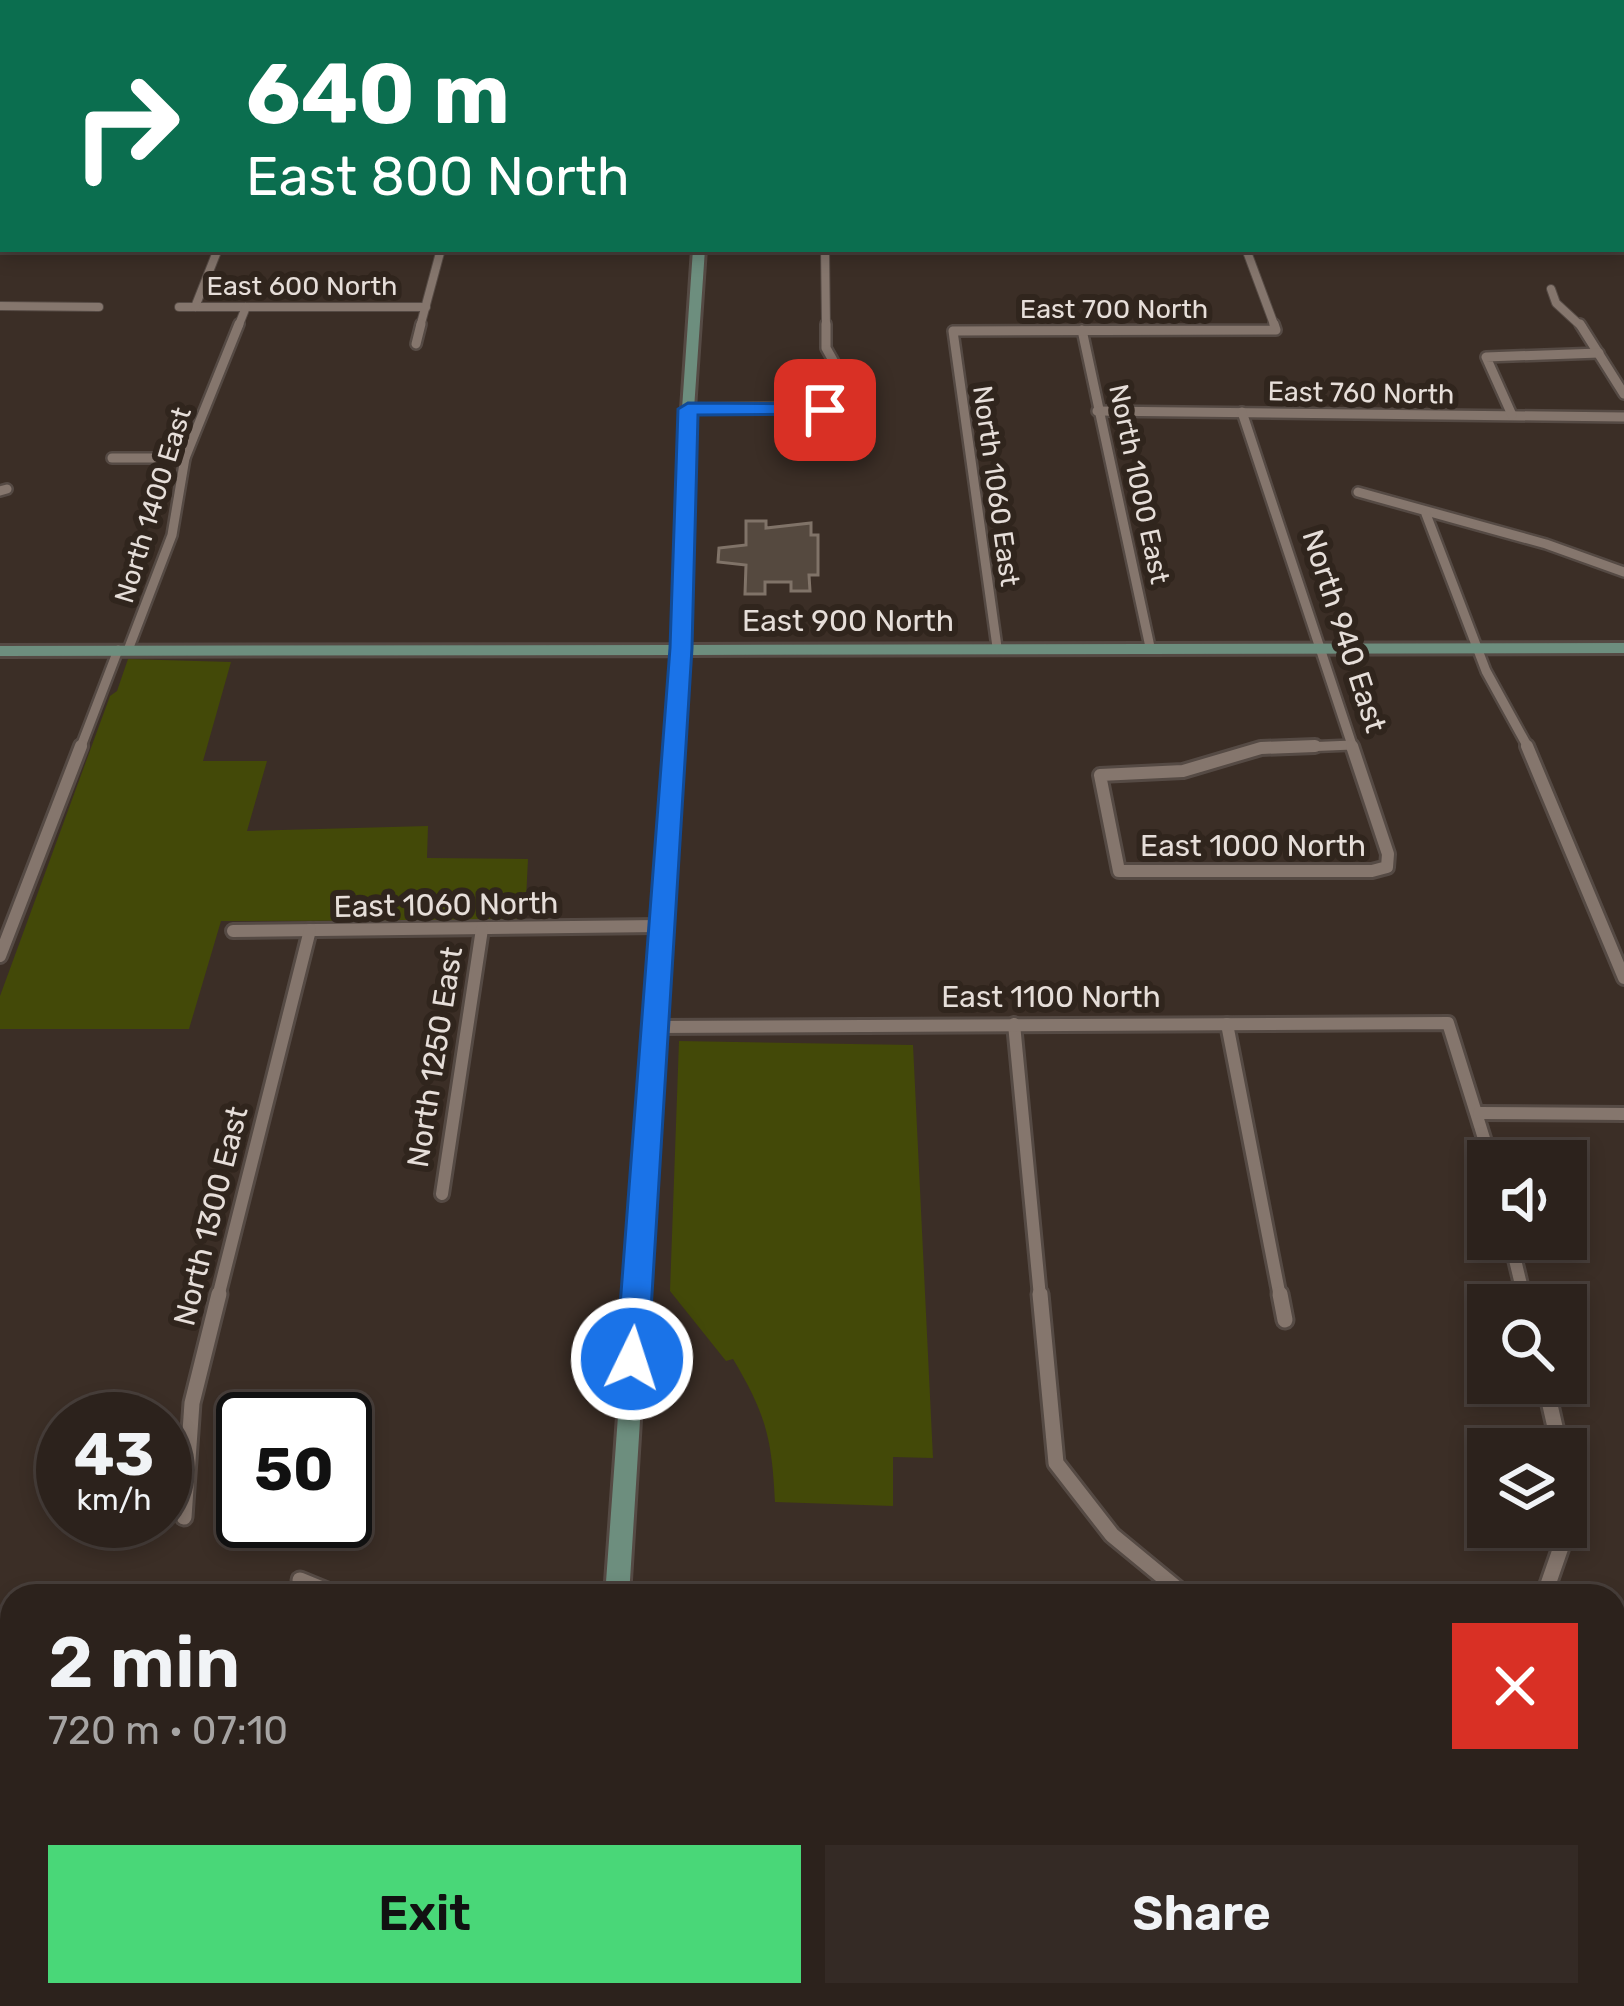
<!DOCTYPE html>
<html lang="en">
<head>
<meta charset="utf-8">
<style>
	:root { --surface:#2c221c; --page:#342a25; --text:#f1f3f6; --muted:#a6a4a3; --line:#483f3b; --accent:#49d778 }
	body { margin:0; font-family:Rubik,sans-serif; background:var(--page); color:var(--text); height:100vh; display:flex; flex-direction:column; font-size:45px; white-space:nowrap }
	* { box-sizing:border-box; margin:0 }
	p { font-size:39px; color:var(--muted) }
	.icon { flex:none; width:66px; height:66px; fill:none; stroke:currentColor; stroke-width:2; stroke-linecap:round; stroke-linejoin:round }
	.map { position:relative; flex:1; overflow:hidden }
	.sheet { position:absolute; left:0px; top:1584px; width:1626px; height:423px; display:flex; flex-direction:column; background:var(--surface); border-radius:36px 36px 0 0; box-shadow:0 6px 18px #0003,0 0 0 3px var(--line) }
	.sheet>* { flex:none }
	.guide { position:absolute; left:0px; top:0px; width:1626px; height:252px; box-shadow:0 6px 18px #0003,0 0 0 3px var(--line); background:#0b6e4f; color:#fff; overflow:hidden }
	.fabs { position:absolute; left:1467px; top:1140px; display:grid; gap:24px }
	.fabs a { display:grid; place-items:center; width:120px; height:120px; border-radius:0px; background:var(--surface); box-shadow:0 6px 18px #0003,0 0 0 3px var(--line); font-size:60px }
	.speed { position:absolute; left:36px; top:1392px; display:flex; gap:24px; font-size:60px; font-weight:700; text-align:center }
	.speed>* { display:grid; place-content:center; width:156px; height:156px; border-radius:50%; background:var(--surface); box-shadow:0 6px 18px #0003,0 0 0 3px var(--line); line-height:1 }
	.speed small { font-size:30px; font-weight:400 }
	.speed .limit { border:6px solid #111; border-radius:18px; background:#fff; color:#111 }
	.pin { position:absolute; display:grid; place-items:center; width:102px; height:102px; color:#fff; margin:-51px; border-radius:24px; box-shadow:0 6px 18px #0006 }
	.me { position:absolute; width:132px; margin:-66px; rotate:4deg; stroke-linejoin:round; filter:drop-shadow(0 0 9px #0008) }
	.turn { display:flex; align-items:center; gap:42px; height:252px; padding:0 48px; font-size:54px }
	.turn .icon { width:156px; height:156px; stroke-width:2.5 }
	.turn b { display:block; font-size:84px; line-height:102px }
	.round { display:grid; place-items:center; flex:none; width:126px; height:126px; border-radius:0px; background:var(--page) }
	.head { display:flex; align-items:center; justify-content:space-between; height:204px; padding:0 48px }
	h1 { font-size:72px; font-weight:600; line-height:90px }
	.action { display:flex; gap:24px; margin-top:auto; padding:24px 48px }
	.action a { flex:1; height:138px; border-radius:0px; background:var(--accent); color:#111; font-size:48px; font-weight:600; line-height:138px; text-align:center }
	.action a+a { background:var(--page); color:var(--text) }
	.map>svg:first-child { display:block }
	.green { fill:#434908 }
	.building { fill:#55493f; stroke:#807368; stroke-width:3 }
	.lines { fill:none; stroke-linecap:round; stroke-linejoin:round }
	.street-far3-casing { stroke:#554a44; stroke-width:10 }
	.street-far2-casing { stroke:#554a44; stroke-width:14 }
	.street-far1-casing { stroke:#554a44; stroke-width:18 }
	.street-casing { stroke:#554a44; stroke-width:21 }
	.secondary-casing { stroke:#554a44; stroke-width:6 }
	.highway-casing { stroke:#554a44; stroke-width:6 }
	.street-far3 { stroke:#85766d; stroke-width:8 }
	.street-far2 { stroke:#85766d; stroke-width:9 }
	.street-far1 { stroke:#85766d; stroke-width:12 }
	.street { stroke:#85766d; stroke-width:15 }
	.secondary { fill:#6d8e7e; fill-rule:evenodd }
	.highway { fill:#36c7a4; fill-rule:evenodd }
	.rail-casing { stroke:#90867f; stroke-width:6 }
	.rail { stroke:#30251d; stroke-width:3; stroke-dasharray:8; stroke-linecap:butt }
	.route { fill:#1a73e8; stroke:#114b97; stroke-width:3 }
	.labels { text-anchor:middle; stroke-width:12; stroke-linejoin:round; paint-order:stroke }
	.far-street-label { font-size:27px; fill:#e6ded9; stroke:#30251d }
	.street-label { font-size:30px; fill:#e6ded9; stroke:#30251d }
</style>
</head>
<body>
<div class="map">
<svg width="1624" height="2006" viewBox="0 0 1624 2006">
	<rect width="100%" height="100%" fill="#3b2e26"/>
	<!-- green -->
	<g class="green">
		<path d="M 128,659 L 231,662 L 203,761 L 267,761 L 247,831 L 428,826 L 427,858 L 528,859 L 525,920 L 221,921 L 189,1029 L 0,1029 L 0,996 L 110,696 L 117,691 Z"/>
		<path d="M 679,1041 L 913,1045 L 933,1458 L 893,1457 L 893,1506 L 775,1502 C 772,1439 766,1414 733,1359 L 726,1361 L 670,1291 Z"/>
	</g>
	<!-- building -->
	<path class="building" d="M 746,521 L 766,521 L 766,528 L 811,523 L 811,535 L 818,535 L 818,575 L 809,575 L 810,591 L 791,591 L 791,582 L 765,582 L 765,594 L 745,594 L 746,565 L 718,562 L 719,548 L 746,545 Z"/>
	<g class="lines">
		<defs>
			<g id="street-far3">
				<path d="M 124,0 L 142,3"/>
				<path d="M 393,3 L 397,0"/>
				<path d="M 0,32 L 3,28"/>
				<path d="M 0,192 L 3,187"/>
				<path d="M 825,249 L 826,327"/>
				<path d="M 1246,249 L 1275,327"/>
				<path d="M 1551,289 L 1556,303 L 1582,327"/>
				<path d="M 0,306 L 99,307"/>
				<path d="M 179,307 L 426,307"/>
				<path d="M 195,307 L 218,249"/>
				<path d="M 238,327 L 246,307"/>
				<path d="M 420,327 L 441,249"/>
			</g>
			<g id="street-far2">
				<path d="M 1580,324 L 1624,394"/>
				<path d="M 1082,330 L 1150,647"/>
				<path d="M 416,344 L 421,324"/>
				<path d="M 688,409 L 839,407 L 839,371 L 826,348 L 826,324"/>
				<path d="M 1097,411 L 1624,417"/>
				<path d="M 1242,412 L 1352,745"/>
				<path d="M 1512,415 L 1486,357 L 1599,353"/>
				<path d="M 112,458 L 185,458"/>
				<path d="M 0,491 L 7,489"/>
				<path d="M 1358,492 L 1546,544 L 1624,572"/>
				<path d="M 1426,514 L 1486,671 L 1529,749"/>
				<path d="M 997,647 L 953,331 L 1276,330 L 1274,324"/>
				<path d="M 128,650 L 172,535 L 185,458 L 239,324"/>
				<path d="M 80,749 L 118,650"/>
				<path d="M 1257,749 L 1352,745"/>
			</g>
			<g id="street-far1">
				<path d="M 1315,746 L 1261,748 L 1183,771 L 1100,775 L 1119,871 L 1372,871 L 1387,867 L 1388,854 L 1352,746"/>
				<path d="M 1527,746 L 1624,978"/>
				<path d="M 233,931 L 659,926"/>
				<path d="M 0,956 L 81,746"/>
				<path d="M 1014,1024 L 1040,1297"/>
				<path d="M 1227,1024 L 1280,1297"/>
				<path d="M 654,1027 L 1448,1023 L 1491,1161"/>
				<path d="M 1479,1113 L 1624,1114"/>
				<path d="M 442,1194 L 482,929"/>
				<path d="M 1510,1239 L 1524,1297"/>
				<path d="M 218,1297 L 310,930"/>
			</g>
			<g id="street">
				<path d="M 1040,1294 L 1056,1463 L 1112,1535 L 1186,1596"/>
				<path d="M 1280,1294 L 1285,1320"/>
				<path d="M 1523,1294 L 1526,1305"/>
				<path d="M 1545,1383 L 1560,1449"/>
				<path d="M 184,1517 L 192,1403 L 219,1294"/>
				<path d="M 300,1580 L 339,1596"/>
				<path d="M 1544,1596 L 1569,1524 L 1566,1500"/>
				<path d="M 1584,1995 L 1588,2006"/>
				<path d="M 55,2006 L 58,1995"/>
				<path d="M 321,2006 L 323,1995"/>
			</g>
			<g id="secondary">
				<path d="M 670,0 L 682,0 L 685,3 L 673,3 Z"/>
				<path d="M 1017,0 L 1036,0 L 1042,3 L 1023,3 Z"/>
				<path d="M 1378,0 L 1389,0 L 1392,3 L 1381,3 Z"/>
				<rect x="1623" y="117" width="1" height="6"/>
				<path d="M 693,249 L 705,249 L 694,409 L 689,645 L 1624,643 L 1624,653 L 688,655 L 629,1596 L 605,1596 L 673,655 L 0,656 L 0,646 L 674,645 L 682,409 Z"/>
				<path d="M 576,1995 L 602,1995 L 601,2006 L 575,2006 Z"/>
			</g>
			<g id="highway">
				<path d="M 1161,0 L 1176,0 L 1178,3 L 1163,3 Z"/>
				<path d="M 1185,0 L 1199,0 L 1201,3 L 1187,3 Z"/>
				<path d="M 1217,0 L 1232,0 L 1234,3 L 1219,3 Z"/>
				<path d="M 1252,0 L 1266,0 L 1268,3 L 1254,3 Z"/>
				<rect x="1623" y="177" width="1" height="9"/>
				<rect x="1623" y="196" width="1" height="8"/>
			</g>
		</defs>
		<!-- street-far3 casing -->
		<use href="#street-far3" class="street-far3-casing"/>
		<!-- street-far2 casing -->
		<use href="#street-far2" class="street-far2-casing"/>
		<!-- street-far1 casing -->
		<use href="#street-far1" class="street-far1-casing"/>
		<!-- street casing -->
		<use href="#street" class="street-casing"/>
		<!-- secondary casing -->
		<use href="#secondary" class="secondary-casing"/>
		<!-- highway casing -->
		<use href="#highway" class="highway-casing"/>
		<!-- street-far3 -->
		<use href="#street-far3" class="street-far3"/>
		<!-- street-far2 -->
		<use href="#street-far2" class="street-far2"/>
		<!-- street-far1 -->
		<use href="#street-far1" class="street-far1"/>
		<!-- street -->
		<use href="#street" class="street"/>
		<!-- secondary -->
		<use href="#secondary" class="secondary"/>
		<!-- highway -->
		<use href="#highway" class="highway"/>
		<defs>
			<path id="rail" d="M 973,0 L 988,3"/>
		</defs>
		<!-- rail casing -->
		<use href="#rail" class="rail-casing"/>
		<!-- rail -->
		<use href="#rail" class="rail"/>
	</g>
	<!-- route -->
	<path class="route" d="M 825,404 L 832,406 L 832,414 L 698,415 L 692,648 L 648,1359 L 644,1369 L 632,1374 L 621,1369 L 616,1359 L 670,648 L 678,409 L 688,403 Z"/>
	<g class="labels">
		<!-- far-street labels -->
		<g class="far-street-label">
			<text x="302" y="295">East 600 North</text>
			<text x="1114" y="318">East 700 North</text>
			<text transform="translate(1361 393) rotate(1)" y="9">East 760 North</text>
			<text transform="translate(1139 484) rotate(78)" y="9">North 1000 East</text>
			<text transform="translate(996 486) rotate(82)" y="9">North 1060 East</text>
			<text transform="translate(153 505) rotate(-73)" y="9">North 1400 East</text>
		</g>
		<!-- street labels -->
		<g class="street-label">
			<text x="848" y="631">East 900 North</text>
			<text transform="translate(1344 631) rotate(72)" y="10">North 940 East</text>
			<text x="1253" y="856">East 1000 North</text>
			<text transform="translate(446 905) rotate(-1)" y="10">East 1060 North</text>
			<text x="1051" y="1007">East 1100 North</text>
			<text transform="translate(435 1057) rotate(-81)" y="10">North 1250 East</text>
			<text transform="translate(211 1216) rotate(-76)" y="10">North 1300 East</text>
		</g>
	</g>
</svg>
<div class="fabs">
<a><svg class="icon" aria-label="sound" viewBox="0 0 24 24"><path d="M4 9h4l5-4v14l-5-4H4zM17 9q2 3 0 6"/></svg></a>
<a><svg class="icon" aria-label="search" viewBox="0 0 24 24"><circle cx="10" cy="10" r="6"/><path d="M15 15l6 6"/></svg></a>
<a><svg class="icon" aria-label="layers" viewBox="0 0 24 24"><path d="M12 4l9 5-9 5-9-5zM3 14l9 5 9-5"/></svg></a>
</div>
<div class="speed"><div>43<small>km/h</small></div><div class="limit">50</div></div>
<div class="pin" style="left:825px;top:410px;background:#d93025"><svg class="icon" aria-label="arrive" viewBox="0 0 24 24"><path d="M6 21V4h12l-3 4 3 4H6"/></svg></div>
<svg class="me" style="left:632px;top:1359px" viewBox="-20 -20 40 40"><circle r="17" fill="#1a73e8" stroke="#fff" stroke-width="3"/><path d="M0-11L8 9 0 5-8 9z" fill="#fff"/></svg>
<div class="guide">
<div class="turn"><svg class="icon" aria-label="right" viewBox="0 0 24 24"><path d="M7 20v-9h11M14 6l5 5-5 5"/></svg><div><b>640 m</b>East 800 North</div></div>
</div>
<section class="sheet">
<div class="head"><div><h1>2 min</h1><p>720 m · 07:10</p></div><a class="round" style="background:#d93025;color:#fff"><svg class="icon" aria-label="close" viewBox="0 0 24 24"><path d="M6 6l12 12M18 6L6 18"/></svg></a></div>
<div class="action"><a>Exit</a><a>Share</a></div>
</section>
</div>
</body>
</html>
